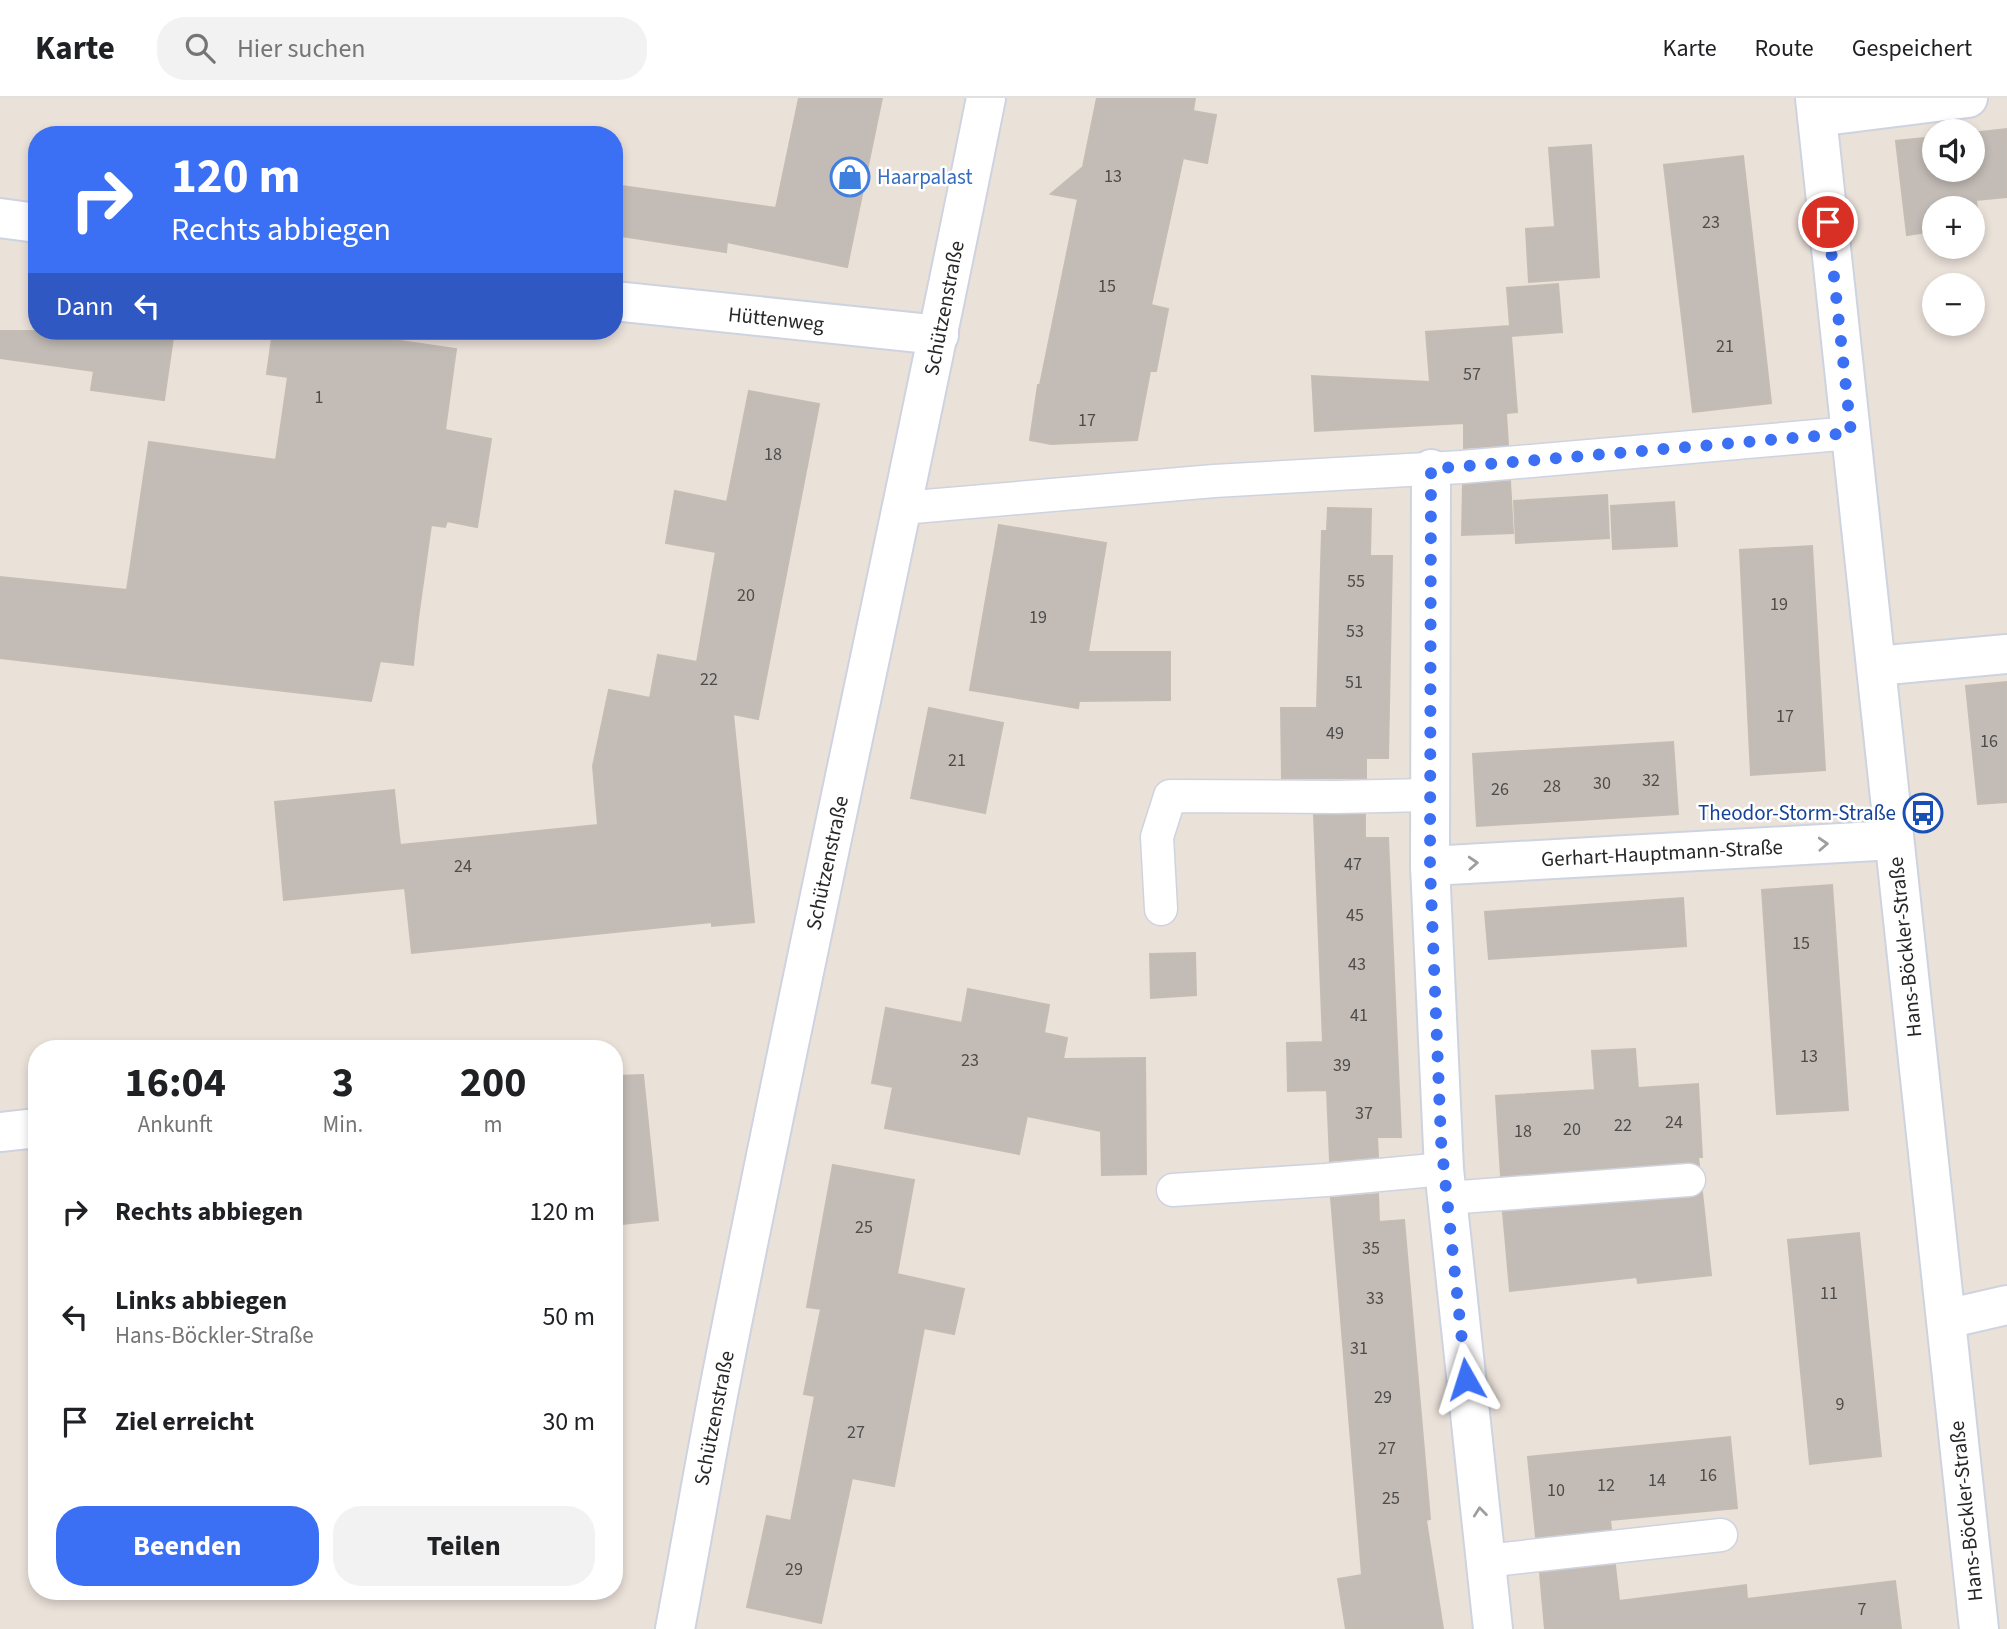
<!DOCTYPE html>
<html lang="de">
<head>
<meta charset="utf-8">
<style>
	:root { --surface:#fff; --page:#f2f2f2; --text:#202124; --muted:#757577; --line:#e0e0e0; --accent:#3b6ff4 }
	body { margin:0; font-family:"Source Sans 3",sans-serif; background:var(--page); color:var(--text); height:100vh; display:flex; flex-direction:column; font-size:26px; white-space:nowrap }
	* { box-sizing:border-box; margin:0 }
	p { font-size:23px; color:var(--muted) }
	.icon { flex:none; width:38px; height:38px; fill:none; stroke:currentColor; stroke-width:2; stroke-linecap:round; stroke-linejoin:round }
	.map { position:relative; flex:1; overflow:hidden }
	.details { position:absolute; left:28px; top:942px; width:595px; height:560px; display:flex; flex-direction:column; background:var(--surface); border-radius:28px; box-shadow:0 4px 10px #0003 }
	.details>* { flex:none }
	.guide { position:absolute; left:28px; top:28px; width:595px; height:214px; border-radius:28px; box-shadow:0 4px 10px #0003; background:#3b6ff4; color:#fff; overflow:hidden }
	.tools { position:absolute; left:1922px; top:21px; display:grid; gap:14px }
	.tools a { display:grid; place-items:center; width:63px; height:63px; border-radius:50%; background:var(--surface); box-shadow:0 4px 10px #0003; font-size:35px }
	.pin { position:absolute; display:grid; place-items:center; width:60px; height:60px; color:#fff; margin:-30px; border:4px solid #fff; border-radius:50%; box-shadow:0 2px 7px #0007 }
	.me { position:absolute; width:77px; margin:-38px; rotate:354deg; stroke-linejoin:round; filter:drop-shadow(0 0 5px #0008) }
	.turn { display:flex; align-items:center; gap:24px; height:147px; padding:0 28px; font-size:32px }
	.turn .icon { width:91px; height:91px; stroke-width:2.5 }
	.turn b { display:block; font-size:49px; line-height:60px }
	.then { display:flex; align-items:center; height:66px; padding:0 28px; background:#0003; gap:14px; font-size:26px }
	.eta { display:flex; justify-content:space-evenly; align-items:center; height:119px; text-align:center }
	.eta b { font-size:42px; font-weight:700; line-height:49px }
	.action { display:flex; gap:14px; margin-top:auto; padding:14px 28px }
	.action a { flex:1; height:80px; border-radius:28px; background:var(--accent); color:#fff; font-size:28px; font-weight:700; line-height:80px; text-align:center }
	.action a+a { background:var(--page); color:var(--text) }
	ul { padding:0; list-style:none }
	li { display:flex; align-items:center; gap:21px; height:105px; padding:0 28px }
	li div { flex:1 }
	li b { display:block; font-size:26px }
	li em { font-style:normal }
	header { display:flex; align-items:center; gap:42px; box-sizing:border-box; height:98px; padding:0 35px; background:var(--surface); border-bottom:2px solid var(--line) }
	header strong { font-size:33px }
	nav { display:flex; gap:38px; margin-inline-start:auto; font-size:24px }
	.search { width:490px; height:63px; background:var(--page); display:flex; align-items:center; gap:18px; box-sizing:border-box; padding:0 24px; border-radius:28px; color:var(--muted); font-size:26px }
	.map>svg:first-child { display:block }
	.building { fill:#c2bbb6; stroke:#c5bdb3; stroke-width:2 }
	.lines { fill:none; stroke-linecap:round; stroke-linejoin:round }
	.lane-casing { stroke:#ced3e0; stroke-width:35 }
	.street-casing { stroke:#ced3e0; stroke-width:42 }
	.lane { stroke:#fff; stroke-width:32 }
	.street { stroke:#fff; stroke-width:38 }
	.oneway { stroke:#9e9e9e }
	.route { stroke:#3b6ff4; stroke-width:12; stroke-dasharray:0 21.6 }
	.labels { text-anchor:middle; stroke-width:5; stroke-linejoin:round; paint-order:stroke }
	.number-label { font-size:18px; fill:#4e4c4b }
	.shop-label { font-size:21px; fill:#366cbe; stroke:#fff; text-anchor:start }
	.street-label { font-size:21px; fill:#272727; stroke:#fff }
	.transit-label { font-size:21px; fill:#164399; stroke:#fff; text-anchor:end }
</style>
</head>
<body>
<header>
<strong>Karte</strong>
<div class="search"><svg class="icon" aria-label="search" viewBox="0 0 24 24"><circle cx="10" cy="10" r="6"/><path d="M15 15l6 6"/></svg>Hier suchen</div>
<nav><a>Karte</a><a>Route</a><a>Gespeichert</a></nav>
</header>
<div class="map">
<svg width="2007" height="1531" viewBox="0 0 2007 1531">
	<rect width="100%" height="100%" fill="#eae1d9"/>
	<!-- building -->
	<g class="building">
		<path d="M 799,0 L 882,0 L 847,169 L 727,144 L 726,154 L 614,137 L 614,87 L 776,110 Z"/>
		<path d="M 1097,0 L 1195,0 L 1193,13 L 1216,17 L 1207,65 L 1183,60 L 1151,207 L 1168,211 L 1156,273 L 1150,273 L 1137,342 L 1051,346 L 1030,342 L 1038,287 L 1040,287 L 1078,101 L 1051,96 L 1083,69 Z"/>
		<path d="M 2007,31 L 2007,99 L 1976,102 L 1979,128 L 1972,129 L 1972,110 L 1934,110 L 1934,133 L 1907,137 L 1896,43 L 1934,39 L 1934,72 L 1972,72 L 1972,35 Z"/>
		<path d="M 1591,47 L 1599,179 L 1529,184 L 1526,131 L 1555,129 L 1549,50 Z"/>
		<path d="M 1743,58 L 1771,305 L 1693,314 L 1664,67 Z"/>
		<path d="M 1558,186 L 1562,234 L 1511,238 L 1517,314 L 1506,315 L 1508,347 L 1464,350 L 1464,325 L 1315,333 L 1312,278 L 1430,284 L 1426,234 L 1510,228 L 1507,190 Z"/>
		<path d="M 0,233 L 174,233 L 164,302 L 91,292 L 94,273 L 0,260 Z"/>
		<path d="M 273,233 L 332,233 L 456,251 L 445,332 L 491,341 L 477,429 L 447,423 L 445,429 L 431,427 L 418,520 L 413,567 L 380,563 L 371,603 L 0,560 L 0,479 L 127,492 L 149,344 L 276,362 L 288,279 L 267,276 Z"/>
		<path d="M 749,293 L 819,306 L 758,621 L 733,616 L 754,824 L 712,828 L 712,824 L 412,855 L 405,790 L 284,802 L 275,704 L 394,692 L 400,747 L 598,727 L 593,668 L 609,592 L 650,600 L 658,557 L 697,564 L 716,454 L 666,445 L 675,393 L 727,404 Z"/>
		<path d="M 1510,383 L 1513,435 L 1462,437 L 1463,387 Z"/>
		<path d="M 1607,397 L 1609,440 L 1516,445 L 1514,403 Z"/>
		<path d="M 1674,404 L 1677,448 L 1613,451 L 1611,408 Z"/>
		<path d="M 1328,410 L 1371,411 L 1370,458 L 1392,458 L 1388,660 L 1366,660 L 1366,680 L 1282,680 L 1281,610 L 1317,610 L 1322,433 L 1327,433 Z"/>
		<path d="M 999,427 L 1106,445 L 1088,554 L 1170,554 L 1170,602 L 1079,603 L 1078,610 L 970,592 Z"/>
		<path d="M 1812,448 L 1825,672 L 1751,677 L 1740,452 Z"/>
		<path d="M 2007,584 L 2007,704 L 1978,706 L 1966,588 Z"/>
		<path d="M 929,610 L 1003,625 L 985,715 L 911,700 Z"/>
		<path d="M 1673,644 L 1678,716 L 1477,728 L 1473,656 Z"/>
		<path d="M 1314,717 L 1365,717 L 1365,740 L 1388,740 L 1401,1039 L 1377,1039 L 1378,1059 L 1330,1063 L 1327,992 L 1288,993 L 1287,945 L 1323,944 Z"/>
		<path d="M 1832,787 L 1848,1012 L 1777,1016 L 1762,792 Z"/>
		<path d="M 1683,800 L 1686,848 L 1489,861 L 1485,814 Z"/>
		<path d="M 1195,855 L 1196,897 L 1151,900 L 1150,856 Z"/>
		<path d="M 968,891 L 1049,907 L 1044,935 L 1067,940 L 1063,961 L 1145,960 L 1146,1076 L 1102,1077 L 1101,1033 L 1027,1018 L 1019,1056 L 885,1030 L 893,989 L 872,985 L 886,910 L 962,925 Z"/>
		<path d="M 1635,951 L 1638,990 L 1698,986 L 1702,1059 L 1698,1059 L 1699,1067 L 1688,1064 L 1501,1078 L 1496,998 L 1595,992 L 1592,953 Z"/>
		<path d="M 643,977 L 658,1122 L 614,1127 L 614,978 Z"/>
		<path d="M 833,1067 L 914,1082 L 897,1176 L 964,1191 L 954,1236 L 924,1230 L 894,1388 L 852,1380 L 821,1525 L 747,1509 L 767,1418 L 791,1423 L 815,1298 L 804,1296 L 821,1211 L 807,1209 Z"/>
		<path d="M 1702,1094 L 1711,1177 L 1638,1185 L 1637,1179 L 1510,1193 L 1503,1114 L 1690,1100 Z"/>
		<path d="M 1378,1096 L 1379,1124 L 1404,1122 L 1430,1421 L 1426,1422 L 1443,1531 L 1346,1531 L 1338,1481 L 1362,1477 L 1331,1100 Z"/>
		<path d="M 1859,1135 L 1881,1358 L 1810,1366 L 1788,1142 Z"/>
		<path d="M 1730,1339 L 1737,1410 L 1610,1422 L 1611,1431 L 1536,1439 L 1528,1359 Z"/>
		<path d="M 1615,1467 L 1619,1503 L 1746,1487 L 1747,1501 L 1895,1483 L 1901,1531 L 1545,1531 L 1540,1475 Z"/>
	</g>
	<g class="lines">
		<defs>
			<g id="lane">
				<path d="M 902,410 L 1214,383 L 1462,369 L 1851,335"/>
				<path d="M 1161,811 L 1157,739 L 1170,698 L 1336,699 L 1429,697"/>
				<path d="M 1173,1092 L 1326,1082 L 1444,1071"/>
				<path d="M 1447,1100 L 1689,1082"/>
				<path d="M 1485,1463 L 1721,1437"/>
			</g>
			<g id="street">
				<path d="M 1815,0 L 1979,1531"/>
				<path d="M 1817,19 L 1968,0"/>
				<path d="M 0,120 L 37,125"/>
				<path d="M 614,203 L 939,237"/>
				<path d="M 1876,568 L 2007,556"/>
				<path d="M 1430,768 L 1431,371"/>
				<path d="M 0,1034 L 37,1030"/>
				<path d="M 1946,1221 L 2007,1207"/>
				<path d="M 675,1531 C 692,1441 707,1351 725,1261 C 808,840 902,421 986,0"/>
				<path d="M 1493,1531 L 1444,1071 L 1430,768 L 1894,742"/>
			</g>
		</defs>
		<!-- lane casing -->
		<use href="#lane" class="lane-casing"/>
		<!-- street casing -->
		<use href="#street" class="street-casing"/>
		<!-- lane -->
		<use href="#lane" class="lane"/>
		<!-- street -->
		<use href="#street" class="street"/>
	</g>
	<!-- one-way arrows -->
	<defs><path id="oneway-chevron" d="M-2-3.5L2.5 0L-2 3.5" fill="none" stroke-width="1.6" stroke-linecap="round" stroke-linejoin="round" transform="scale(1.75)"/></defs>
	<g class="oneway">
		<use href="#oneway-chevron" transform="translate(1823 746) rotate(-3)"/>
		<use href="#oneway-chevron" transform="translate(1473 765) rotate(-3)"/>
		<use href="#oneway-chevron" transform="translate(1480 1414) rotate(-96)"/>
	</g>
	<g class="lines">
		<!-- route -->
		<path class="route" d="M 1466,1281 L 1441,1043 L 1430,768 L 1431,371 L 1851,335 L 1828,124"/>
	</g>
	<!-- icons -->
	<defs>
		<symbol id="shop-ring" viewBox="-11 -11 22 22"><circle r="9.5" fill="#fff" stroke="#3f7fe0" stroke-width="1.5"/><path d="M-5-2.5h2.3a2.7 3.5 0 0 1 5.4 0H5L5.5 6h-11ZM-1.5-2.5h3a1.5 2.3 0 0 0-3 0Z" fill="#3f7fe0"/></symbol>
		<symbol id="bus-ring" viewBox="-11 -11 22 22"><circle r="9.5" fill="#fff" stroke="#1a4fb4" stroke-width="1.5"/><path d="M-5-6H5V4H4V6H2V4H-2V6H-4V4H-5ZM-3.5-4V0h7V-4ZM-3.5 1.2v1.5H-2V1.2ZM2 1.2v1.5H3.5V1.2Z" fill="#1a4fb4"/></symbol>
	</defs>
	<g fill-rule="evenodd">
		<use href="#shop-ring" x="828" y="57" width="44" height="44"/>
		<use href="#bus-ring" x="1901" y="693" width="44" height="44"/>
	</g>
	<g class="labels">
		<!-- number labels -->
		<g class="number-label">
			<text x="1113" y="84">13</text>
			<text x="1711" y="130">23</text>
			<text x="1107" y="194">15</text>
			<text x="1725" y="254">21</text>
			<text x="1472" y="282">57</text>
			<text x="319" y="305">1</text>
			<text x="1087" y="328">17</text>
			<text x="773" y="362">18</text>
			<text x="1356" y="489">55</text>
			<text x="746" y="503">20</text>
			<text x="1779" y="512">19</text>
			<text x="1038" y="525">19</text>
			<text x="1355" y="539">53</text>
			<text x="709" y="587">22</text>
			<text x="1354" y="590">51</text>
			<text x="1785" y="624">17</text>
			<text x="1335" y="641">49</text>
			<text x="1989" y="649">16</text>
			<text x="957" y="668">21</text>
			<text x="1651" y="688">32</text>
			<text x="1602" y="691">30</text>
			<text x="1552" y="694">28</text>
			<text x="1500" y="697">26</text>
			<text x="1353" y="772">47</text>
			<text x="463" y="774">24</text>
			<text x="1355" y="823">45</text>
			<text x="1801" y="851">15</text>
			<text x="1357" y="872">43</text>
			<text x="1359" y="923">41</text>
			<text x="1809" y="964">13</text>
			<text x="970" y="968">23</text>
			<text x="1342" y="973">39</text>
			<text x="1364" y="1021">37</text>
			<text x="1674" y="1030">24</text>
			<text x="1623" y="1033">22</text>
			<text x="1572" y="1037">20</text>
			<text x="1523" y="1039">18</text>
			<text x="864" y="1135">25</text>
			<text x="1371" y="1156">35</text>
			<text x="1829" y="1201">11</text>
			<text x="1375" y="1206">33</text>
			<text x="1359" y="1256">31</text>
			<text x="1383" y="1305">29</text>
			<text x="1840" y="1312">9</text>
			<text x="856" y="1340">27</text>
			<text x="1387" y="1356">27</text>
			<text x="1708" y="1383">16</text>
			<text x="1657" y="1388">14</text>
			<text x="1606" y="1393">12</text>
			<text x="1556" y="1398">10</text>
			<text x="1391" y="1406">25</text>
			<text x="794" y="1477">29</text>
			<text x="1862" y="1517">7</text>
		</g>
		<!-- shop labels -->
		<g class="shop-label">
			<text x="877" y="86">Haarpalast</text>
		</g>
		<!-- street labels -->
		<g class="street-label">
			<text transform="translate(944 210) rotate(-79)" y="7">Schützenstraße</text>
			<text transform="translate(776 221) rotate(6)" y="7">Hüttenweg</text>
			<text transform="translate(1662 755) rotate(-3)" y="7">Gerhart-Hauptmann-Straße</text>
			<text transform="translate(827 765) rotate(-78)" y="7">Schützenstraße</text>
			<text transform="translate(1905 849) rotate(-96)" y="7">Hans-Böckler-Straße</text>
			<text transform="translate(714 1320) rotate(-79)" y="7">Schützenstraße</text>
			<text transform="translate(1966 1413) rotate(-96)" y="7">Hans-Böckler-Straße</text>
		</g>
		<!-- transit labels -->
		<g class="transit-label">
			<text x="1896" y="722">Theodor-Storm-Straße</text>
		</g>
	</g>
</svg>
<div class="tools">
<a><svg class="icon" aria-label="sound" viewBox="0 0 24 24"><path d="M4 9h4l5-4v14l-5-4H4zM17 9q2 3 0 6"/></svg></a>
<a>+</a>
<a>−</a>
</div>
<div class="pin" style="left:1828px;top:124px;background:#d93025"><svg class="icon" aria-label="arrive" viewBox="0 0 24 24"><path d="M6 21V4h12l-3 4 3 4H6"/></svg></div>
<svg class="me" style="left:1466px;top:1281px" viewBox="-20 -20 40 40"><path d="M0-17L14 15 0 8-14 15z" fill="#3b6ff4" stroke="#fff" stroke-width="4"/></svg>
<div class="guide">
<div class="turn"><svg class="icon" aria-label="right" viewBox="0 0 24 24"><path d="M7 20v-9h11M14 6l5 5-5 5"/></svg><div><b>120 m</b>Rechts abbiegen</div></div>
<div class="then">Dann<svg class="icon" aria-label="left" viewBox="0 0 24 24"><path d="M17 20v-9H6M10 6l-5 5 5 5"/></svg></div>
</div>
<section class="details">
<div class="eta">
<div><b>16:04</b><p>Ankunft</p></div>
<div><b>3</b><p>Min.</p></div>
<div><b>200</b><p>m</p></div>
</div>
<ul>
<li><svg class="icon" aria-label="right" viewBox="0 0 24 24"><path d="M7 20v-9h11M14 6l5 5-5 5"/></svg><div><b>Rechts abbiegen</b></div><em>120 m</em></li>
<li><svg class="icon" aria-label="left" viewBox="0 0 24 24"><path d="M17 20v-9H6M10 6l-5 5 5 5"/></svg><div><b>Links abbiegen</b><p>Hans-Böckler-Straße</p></div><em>50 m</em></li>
<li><svg class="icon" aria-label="arrive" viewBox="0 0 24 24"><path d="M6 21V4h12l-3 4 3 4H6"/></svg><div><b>Ziel erreicht</b></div><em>30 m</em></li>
</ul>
<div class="action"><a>Beenden</a><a>Teilen</a></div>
</section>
</div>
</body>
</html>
